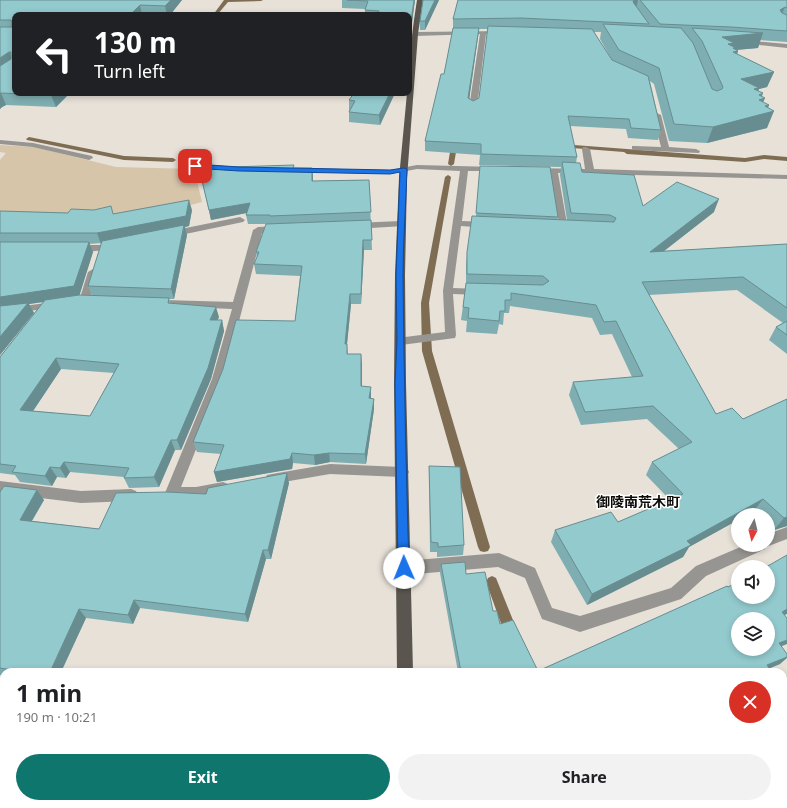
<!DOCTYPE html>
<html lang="en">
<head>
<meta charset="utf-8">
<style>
	:root { --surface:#fff; --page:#f2f2f2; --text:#202124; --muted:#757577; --accent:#0f766e }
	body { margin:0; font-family:"Noto Sans","Noto Sans JP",sans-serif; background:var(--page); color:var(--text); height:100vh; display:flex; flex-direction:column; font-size:15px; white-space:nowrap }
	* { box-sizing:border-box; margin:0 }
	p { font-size:13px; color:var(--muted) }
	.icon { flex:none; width:22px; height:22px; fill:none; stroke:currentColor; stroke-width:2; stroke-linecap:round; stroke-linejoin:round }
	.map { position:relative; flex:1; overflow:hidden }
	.panel { position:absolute; left:0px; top:668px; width:787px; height:140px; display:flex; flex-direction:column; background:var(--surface); border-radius:12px 12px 0 0; box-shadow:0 2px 6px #0003 }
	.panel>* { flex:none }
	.banner { position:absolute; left:12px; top:12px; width:400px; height:84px; border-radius:8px; box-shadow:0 2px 6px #0003; background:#202124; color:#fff; overflow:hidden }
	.needle { width:26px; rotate:187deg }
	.buttons { position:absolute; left:731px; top:508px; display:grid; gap:8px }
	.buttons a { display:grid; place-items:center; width:44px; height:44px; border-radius:50%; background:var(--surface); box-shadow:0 2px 6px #0003; font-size:20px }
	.pin { position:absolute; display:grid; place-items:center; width:34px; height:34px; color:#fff; margin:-17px; border-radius:8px; box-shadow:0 2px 6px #0006 }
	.me { position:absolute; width:44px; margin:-22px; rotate:359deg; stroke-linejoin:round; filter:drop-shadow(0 0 3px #0008) }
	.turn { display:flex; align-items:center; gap:14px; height:84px; padding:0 16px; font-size:18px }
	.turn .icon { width:52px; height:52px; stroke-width:2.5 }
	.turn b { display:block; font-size:28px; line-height:34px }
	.round { display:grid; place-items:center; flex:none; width:42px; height:42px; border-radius:21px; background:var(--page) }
	.overview { display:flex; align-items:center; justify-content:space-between; height:68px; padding:0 16px }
	h1 { font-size:24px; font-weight:700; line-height:30px }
	.cta { display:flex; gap:8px; margin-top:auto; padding:8px 16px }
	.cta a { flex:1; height:46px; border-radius:24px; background:var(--accent); color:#fff; font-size:16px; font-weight:700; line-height:46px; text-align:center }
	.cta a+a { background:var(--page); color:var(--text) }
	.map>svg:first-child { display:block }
	.green { fill:#d7c5aa }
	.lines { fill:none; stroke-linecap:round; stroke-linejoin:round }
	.stream { fill:#7e6d53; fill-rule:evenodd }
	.minor { fill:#979591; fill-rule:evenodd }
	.major { fill:#5a564f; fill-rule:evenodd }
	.wall { fill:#7eaeb1; fill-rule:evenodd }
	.shaded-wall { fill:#678d90 }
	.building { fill:#93cace; stroke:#678d90; fill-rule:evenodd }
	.route { fill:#1a73e8; stroke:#114b97 }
	.labels { text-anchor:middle; stroke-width:3; stroke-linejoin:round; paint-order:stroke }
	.neighbourhood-label { font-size:14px; font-weight:bold; fill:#0e0c09; stroke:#fff }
</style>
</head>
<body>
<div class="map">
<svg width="787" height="808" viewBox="0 0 787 808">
	<rect width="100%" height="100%" fill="#e7e1d8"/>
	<!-- green -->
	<path class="green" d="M 0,145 L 35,147 L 116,167 L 194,169 L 202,202 L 146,217 L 92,212 L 0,216 L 0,160 L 6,153 L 0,152 Z"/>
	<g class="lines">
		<!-- stream -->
		<g class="stream">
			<path d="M 224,0 L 263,0 L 261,1 L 228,2 L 217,15 L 213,15 Z"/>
			<path d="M 29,137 L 124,156 L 173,158 L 176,160 L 173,162 L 124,160 L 27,140 L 26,139 Z"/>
			<path d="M 455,138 L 458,140 L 454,164 L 451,166 L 448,164 L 452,140 Z"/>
			<path d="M 561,144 L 745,158 L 764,155 L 787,157 L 787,161 L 764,159 L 745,162 L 627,154 L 624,152 L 559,147 L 558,146 Z"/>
			<path d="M 448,175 L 451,177 L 429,303 L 432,351 L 490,547 L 488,551 L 484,552 L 480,551 L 478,547 L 422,351 L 421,303 L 445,177 Z"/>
			<path d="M 492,576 L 496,578 L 519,635 L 517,640 L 512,641 L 507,640 L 486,582 L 488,578 Z"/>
			<path d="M 566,804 L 582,804 L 583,808 L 567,808 Z"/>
		</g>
		<!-- minor -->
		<g class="minor">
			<path d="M 505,31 L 505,33 L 503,34 L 486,34 L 477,108 L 473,110 L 469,108 L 480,34 L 415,36 L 412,34 L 415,32 Z"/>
			<path d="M 743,40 L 787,44 L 787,48 L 741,43 L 740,42 Z"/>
			<path d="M 654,113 L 657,113 L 661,115 L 669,147 L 696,149 L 700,151 L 699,153 L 632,150 L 632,146 L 635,146 L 661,147 L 653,115 Z"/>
			<path d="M 0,140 L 33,143 L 92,156 L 93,158 L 89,160 L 33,147 L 0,144 Z"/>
			<path d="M 583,147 L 586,147 L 590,149 L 594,169 L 787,175 L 787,179 L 558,173 L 568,229 L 566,231 L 560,231 L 550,173 L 534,172 L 530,170 L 534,168 L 585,169 L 582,149 Z"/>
			<path d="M 192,164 L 228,166 L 232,168 L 228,170 L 195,168 L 191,166 Z"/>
			<path d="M 417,165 L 496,167 L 500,169 L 496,171 L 468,171 L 462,221 L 487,222 L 492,225 L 487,228 L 461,226 L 453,288 L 480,289 L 485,292 L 480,295 L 453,294 L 456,335 L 455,338 L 401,345 L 397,344 L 396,341 L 397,338 L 445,332 L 443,291 L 460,171 L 417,169 L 390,174 L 297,172 L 293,170 L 297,168 L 390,170 Z"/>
			<path d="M 240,217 L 245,220 L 243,222 L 171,237 L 166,234 L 171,231 Z"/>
			<path d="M 401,221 L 404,222 L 406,224 L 404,226 L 354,229 L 349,226 L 354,223 Z"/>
			<path d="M 280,226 L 283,227 L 285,229 L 283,231 L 262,233 L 224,379 L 181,487 L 196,487 L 223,482 L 228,484 L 230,488 L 228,492 C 212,497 183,502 167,497 L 165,493 L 212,379 L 232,309 L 164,306 L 159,303 L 164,300 L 233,302 L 253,230 L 258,227 Z"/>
			<path d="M 116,242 L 121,245 L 119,247 C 109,250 78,255 70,248 L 75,245 L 101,245 Z"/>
			<path d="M 93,269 L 98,272 L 89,301 L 84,304 L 80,303 L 79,301 L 88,272 Z"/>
			<path d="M 54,302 L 59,305 L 58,307 L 0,315 L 0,309 Z"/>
			<path d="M 330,464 L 402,467 L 407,468 L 409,472 L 407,476 L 402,477 L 330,474 L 272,484 L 267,483 L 265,479 L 267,475 L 272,474 Z"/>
			<path d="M 0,481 L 81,491 L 131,489 L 136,491 L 138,495 L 136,499 L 131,501 L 81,503 L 0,493 Z"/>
			<path d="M 787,527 L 787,539 L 766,547 L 765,549 L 706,576 L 681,599 L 580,632 L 542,619 L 525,578 L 498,567 L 404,575 L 399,573 L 397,568 L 399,563 L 404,561 L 499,553 L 535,568 L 552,608 L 580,616 L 671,588 L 696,566 L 745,545 L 768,545 L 768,534 Z"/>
			<path d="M 787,697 L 787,718 L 783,719 L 783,698 Z"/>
			<path d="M 697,804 L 724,804 L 723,808 L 696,808 Z"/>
		</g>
		<!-- major -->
		<g class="major">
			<path d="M 417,0 L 423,0 L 418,34 L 407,178 L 405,275 L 406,383 L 413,672 L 397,672 L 394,383 L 395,275 L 399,178 L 407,93 L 409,93 C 409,61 412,31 417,0 Z"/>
			<rect x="398" y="804" width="18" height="4"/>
		</g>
	</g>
	<!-- wall -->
	<g class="wall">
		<path d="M 0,0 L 182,0 L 170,15 L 15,15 L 70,93 L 56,107 L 6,105 L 2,107 L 0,109 Z"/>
		<path d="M 342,0 L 415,0 L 411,30 L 409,30 L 409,15 L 365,15 L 365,9 L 342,8 Z"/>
		<path d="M 423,0 L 439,0 L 425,30 L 420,30 L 420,21 Z"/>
		<path d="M 458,0 L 787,0 L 787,42 L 760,40 L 758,48 L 736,50 L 738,51 L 737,54 L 774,72 L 767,87 L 759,89 L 758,91 L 762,96 L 763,102 L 769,105 L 768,108 L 767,128 L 707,143 L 669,141 L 654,84 L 650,81 L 661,130 L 658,140 L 628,138 L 626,129 L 570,126 L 577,157 L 576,163 L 582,172 L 643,206 L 714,212 L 664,251 L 787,244 L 787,354 L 769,340 L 776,327 L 783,323 L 737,290 L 649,295 L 716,414 L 743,419 L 787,399 L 787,526 L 774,530 L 768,524 L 768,515 L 759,515 L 754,511 L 689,547 L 683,557 L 587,605 L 551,542 L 555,530 L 618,522 L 670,500 L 646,475 L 652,462 L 679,449 L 647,419 L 581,425 L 569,395 L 573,382 L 632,377 L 612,334 L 600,335 L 592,318 L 510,306 L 509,313 L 504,313 L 503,325 L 499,324 L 497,334 L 466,332 L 467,321 L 461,320 L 466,284 L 466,265 L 467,252 L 476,216 L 480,166 L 558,217 L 557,220 L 567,220 L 560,175 L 561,167 L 479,165 L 480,155 L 425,151 L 425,141 L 444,74 L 453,30 L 453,19 ZM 479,29 L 488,29 L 479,98 L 473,101 L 469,98 ZM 594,32 L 601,32 L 600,39 L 612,60 Z"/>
		<path d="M 395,93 L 380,125 L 349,122 L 349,100 Z"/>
		<path d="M 199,168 L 312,168 L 313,181 L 369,180 L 372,250 L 364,250 L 361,304 L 351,304 L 347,344 L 348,354 L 361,354 L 362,386 L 371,397 L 371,398 L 374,399 L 374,409 L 366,464 L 330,462 L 315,465 L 293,463 L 292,469 L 217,482 L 214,472 L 221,454 L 197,452 L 193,442 L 295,321 L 300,276 L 256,274 L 254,264 L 257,258 L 256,252 L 271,224 L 248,224 L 246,215 L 247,213 L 211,220 Z"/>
		<path d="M 192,210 L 189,226 L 185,227 L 187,235 L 174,299 L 169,299 L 171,303 L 219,317 L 217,320 L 222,320 L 224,331 L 211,379 L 181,450 L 175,450 L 159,487 L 129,488 L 124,478 L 124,477 L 70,472 L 66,478 L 57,477 L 52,486 L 20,482 L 15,475 L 0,473 L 0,357 L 43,302 L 29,304 L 34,313 L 0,355 L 0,211 L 68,213 L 113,214 ZM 102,243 L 88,286 L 92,296 L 79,295 L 93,252 L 89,244 ZM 61,369 L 114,373 L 90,416 L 33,411 Z"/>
		<path d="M 429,466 L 464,545 L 463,555 L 437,557 L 437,552 L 430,552 L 429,476 Z"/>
		<path d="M 289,483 L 271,559 L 266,559 L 248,622 L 140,608 L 133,624 L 86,618 L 61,672 L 4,672 L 4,675 L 0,675 L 0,492 L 44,500 L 32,521 L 99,529 L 206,494 Z"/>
		<path d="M 441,564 L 466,574 L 493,611 L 500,624 L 538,671 L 728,587 L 785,615 L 780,664 L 770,668 L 772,672 L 458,672 L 440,573 Z"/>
		<path d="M 787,783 L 787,808 L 775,808 L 777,804 L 783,804 L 783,791 Z"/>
		<path d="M 158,804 L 313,804 L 312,808 L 186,808 Z"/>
		<path d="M 458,804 L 566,804 L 567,808 L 459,808 Z"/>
	</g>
	<!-- shaded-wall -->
	<g class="shaded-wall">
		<path d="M 171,0 L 182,0 L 170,15 L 167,15 L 165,6 Z"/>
		<path d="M 414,0 L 415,0 L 411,30 L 411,21 Z"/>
		<path d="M 435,0 L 439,0 L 425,30 L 425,21 Z"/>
		<path d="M 634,0 L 638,0 L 636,9 L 631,11 Z"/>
		<path d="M 140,5 L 142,15 L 130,15 Z"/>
		<path d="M 785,7 L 780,18 L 780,10 Z"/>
		<path d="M 479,28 L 478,37 L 468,108 L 468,98 Z"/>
		<path d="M 763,33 L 758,48 L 735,50 L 738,51 L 733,66 L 722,37 Z"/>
		<path d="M 9,52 L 14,64 L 0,73 L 0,58 Z"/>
		<path d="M 774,72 L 767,87 L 759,89 L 753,104 L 741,79 Z"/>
		<path d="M 0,93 L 1,93 L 6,105 L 2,107 L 0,109 Z"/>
		<path d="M 53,93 L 70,93 L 56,107 L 51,95 Z"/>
		<path d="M 390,93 L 395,93 L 380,125 L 379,115 Z"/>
		<path d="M 763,93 L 761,99 L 765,98 L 758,114 L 759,95 Z"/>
		<path d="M 769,105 L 765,113 L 774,111 L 767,128 L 707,143 L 713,127 Z"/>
		<path d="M 312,168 L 313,177 L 313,191 L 312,181 Z"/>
		<path d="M 719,199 L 714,212 L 646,265 L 650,252 Z"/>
		<path d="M 189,200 L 192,210 L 189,226 L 185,227 L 187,235 L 174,299 L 171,289 L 184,227 L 101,244 L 97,233 Z"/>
		<path d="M 250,203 L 251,212 L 211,220 L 209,210 Z"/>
		<path d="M 363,240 L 364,250 L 361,304 L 361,294 Z"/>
		<path d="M 89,242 L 93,252 L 79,297 L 29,304 L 34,313 L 0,355 L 0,297 Z"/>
		<path d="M 350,294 L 351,304 L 346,354 L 345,344 Z"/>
		<path d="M 216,307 L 219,317 L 213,331 L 210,320 Z"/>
		<path d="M 222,320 L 224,331 L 211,379 L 181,450 L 177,440 Z"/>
		<path d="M 361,354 L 362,364 L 362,396 L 361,386 Z"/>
		<path d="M 56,358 L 61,369 L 27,420 L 20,410 Z"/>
		<path d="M 371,387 L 371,397 L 370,408 L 369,398 Z"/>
		<path d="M 374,399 L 374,409 L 366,464 L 365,454 Z"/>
		<path d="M 171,440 L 175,450 L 159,487 L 154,477 Z"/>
		<path d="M 292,453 L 293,463 L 292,469 L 217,482 L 214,472 Z"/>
		<path d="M 329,453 L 330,462 L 315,465 L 314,455 Z"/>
		<path d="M 64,462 L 70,472 L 66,478 L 60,468 Z"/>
		<path d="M 50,467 L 57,477 L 52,486 L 45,476 Z"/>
		<path d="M 287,473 L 289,483 L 271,559 L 268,550 Z"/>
		<path d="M 37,490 L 44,500 L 27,529 L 20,520 Z"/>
		<path d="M 763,499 L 754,511 L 747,515 L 738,515 L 738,520 L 689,547 L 683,557 L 587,605 L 592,594 Z"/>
		<path d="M 787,517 L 787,526 L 774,530 L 784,518 Z"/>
		<path d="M 263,550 L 266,559 L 248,622 L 245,614 Z"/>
		<path d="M 134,600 L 140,608 L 133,624 L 128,615 Z"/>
		<path d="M 79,609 L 86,618 L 61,672 L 50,672 Z"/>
		<path d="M 787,609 L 787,614 L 774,620 L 782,612 Z"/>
		<path d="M 787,640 L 787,644 L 770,651 L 779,643 Z"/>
		<path d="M 787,657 L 787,658 L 780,664 L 760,672 L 767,665 Z"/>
		<path d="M 24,804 L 36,804 L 34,808 L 22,808 Z"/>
		<path d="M 310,804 L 313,804 L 312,808 L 309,808 Z"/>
	</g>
	<!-- building -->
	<g class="building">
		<path d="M 0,0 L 171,0 L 165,6 L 140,5 L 130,15 L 15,15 L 15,93 L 53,93 L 51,95 L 0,93 L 0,66 L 11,59 L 11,52 L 9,52 L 0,58 L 0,27 L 12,27 L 12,22 L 11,20 L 0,20 Z"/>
		<path d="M 347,0 L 414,0 L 411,21 L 409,21 L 409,15 L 378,15 L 379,11 L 365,10 L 368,1 Z"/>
		<path d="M 423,0 L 435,0 L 425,21 L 420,21 Z"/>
		<path d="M 458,0 L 634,0 L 633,2 L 649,24 L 521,18 L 453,19 Z"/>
		<path d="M 640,0 L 787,0 L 787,8 L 785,7 L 780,10 L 782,13 L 787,15 L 787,31 L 731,27 L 660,24 Z"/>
		<path d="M 603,24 L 681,28 L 693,43 L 712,89 L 717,91 L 722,89 L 723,87 L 702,41 L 692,28 L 763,33 L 722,37 L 734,43 L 728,44 L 736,48 L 733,48 L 738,51 L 733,52 L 774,72 L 741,79 L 759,88 L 754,89 L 763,93 L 759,95 L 765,98 L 759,100 L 769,105 L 765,106 L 774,111 L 713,127 L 674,124 L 659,68 L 619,50 Z"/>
		<path d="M 488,26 L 592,29 L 612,60 L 648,76 L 661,130 L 631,128 L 629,119 L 568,116 L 577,157 L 481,154 L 481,144 L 425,141 L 441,74 L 444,74 L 453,28 L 479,28 L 468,98 L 473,101 L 479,98 Z"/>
		<path d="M 354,93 L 390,93 L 379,115 L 349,112 L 355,101 L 349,100 Z"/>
		<path d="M 562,162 L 580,163 L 582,172 L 634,175 L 643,206 L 677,182 L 719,199 L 650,252 L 787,244 L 787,308 L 743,277 L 642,282 L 716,414 L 732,408 L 743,419 L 787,399 L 787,517 L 784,518 L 763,499 L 687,541 L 691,545 L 592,594 L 555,530 L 611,512 L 618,522 L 683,494 L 652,462 L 692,442 L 653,406 L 585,412 L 573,382 L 643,376 L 616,321 L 604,322 L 596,305 L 511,293 L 511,300 L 505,300 L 505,311 L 500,311 L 499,321 L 468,318 L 469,308 L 463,307 L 466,283 L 543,285 L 549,281 L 543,276 L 467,274 L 467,252 L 472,216 L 614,222 L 616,218 L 610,215 L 571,213 Z"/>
		<path d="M 294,165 L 293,168 L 312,168 L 312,181 L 369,180 L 371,212 L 270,216 L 270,215 L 246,215 L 250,203 L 209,210 L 199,168 Z"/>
		<path d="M 480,166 L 550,167 L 558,217 L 476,213 Z"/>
		<path d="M 189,200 L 186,216 L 97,233 L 0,233 L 0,211 L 68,213 L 71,209 L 94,210 L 111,206 L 113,214 Z"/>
		<path d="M 371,220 L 372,240 L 363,240 L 361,294 L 350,294 L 345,344 L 347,344 L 347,354 L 361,354 L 361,386 L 371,387 L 369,398 L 374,399 L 365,454 L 329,453 L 314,455 L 292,453 L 290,459 L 214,472 L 224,445 L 193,442 L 223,369 L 236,320 L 295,321 L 302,266 L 254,264 L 259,252 L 256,252 L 266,224 Z"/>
		<path d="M 184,225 L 171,289 L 88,286 L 102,241 Z"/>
		<path d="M 0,242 L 89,242 L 74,286 L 0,297 Z"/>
		<path d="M 79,295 L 169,298 L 168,303 L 216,307 L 210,320 L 222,320 L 208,368 L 177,440 L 171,440 L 154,477 L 124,478 L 129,468 L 64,462 L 60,468 L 50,467 L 45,476 L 12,472 L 16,466 L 0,464 L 0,357 L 45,300 ZM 56,358 L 119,364 L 90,416 L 20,410 Z"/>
		<path d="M 28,303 L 0,337 L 0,306 Z"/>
		<path d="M 787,321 L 787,335 L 776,327 Z"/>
		<path d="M 429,466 L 460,467 L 464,545 L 438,547 L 438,543 L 431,542 Z"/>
		<path d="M 287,473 L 268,550 L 263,550 L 245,614 L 134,600 L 128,615 L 79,609 L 50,672 L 24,672 L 0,668 L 0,492 L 4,486 L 37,490 L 20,520 L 99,529 L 116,493 L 167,492 L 206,494 L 208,488 Z"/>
		<path d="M 787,555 L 787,609 L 782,612 L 787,618 L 787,640 L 779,643 L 787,654 L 787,657 L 767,665 L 772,672 L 461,672 L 441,564 L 465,562 L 466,574 L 485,572 L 493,611 L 497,611 L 500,624 L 513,620 L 538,671 L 727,586 L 728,587 L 738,582 L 738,597 L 768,597 L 768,567 L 766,567 ZM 738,619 L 768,619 L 768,649 L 738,649 Z"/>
		<path d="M 4,771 L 4,804 L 24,804 L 22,808 L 0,808 L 0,780 Z"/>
		<path d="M 189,804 L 310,804 L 309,808 L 191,808 L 192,804 Z"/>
		<path d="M 461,804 L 566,804 L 567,808 L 461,808 Z"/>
	</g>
	<!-- route -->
	<path class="route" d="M 195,164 L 239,167 L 390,170 L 404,168 L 407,169 C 406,205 403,240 403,276 C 404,373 406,471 409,568 L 407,571 L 404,573 L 400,571 L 398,568 L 395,383 L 397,341 L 396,275 L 400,172 L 390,174 L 239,171 L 193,168 L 192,166 Z"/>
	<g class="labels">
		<!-- neighbourhood labels -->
		<g class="neighbourhood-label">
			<text x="638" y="507">御陵南荒木町</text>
		</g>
	</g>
</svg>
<div class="buttons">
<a><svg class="needle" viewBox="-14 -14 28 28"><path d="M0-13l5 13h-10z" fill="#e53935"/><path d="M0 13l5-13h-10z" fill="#757577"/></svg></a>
<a><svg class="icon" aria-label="sound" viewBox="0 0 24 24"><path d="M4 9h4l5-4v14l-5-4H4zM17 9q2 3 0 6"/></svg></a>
<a><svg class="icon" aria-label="layers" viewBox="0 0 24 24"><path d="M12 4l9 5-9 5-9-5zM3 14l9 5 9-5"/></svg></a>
</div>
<div class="pin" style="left:195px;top:166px;background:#d93025"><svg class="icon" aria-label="arrive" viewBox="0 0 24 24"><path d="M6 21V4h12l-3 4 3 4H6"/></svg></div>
<svg class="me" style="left:404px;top:568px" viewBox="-20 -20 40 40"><circle r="19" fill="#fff"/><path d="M0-13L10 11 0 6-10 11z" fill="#1a73e8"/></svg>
<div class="banner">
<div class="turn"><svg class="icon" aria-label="left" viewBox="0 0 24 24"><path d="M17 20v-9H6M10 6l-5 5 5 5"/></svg><div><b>130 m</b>Turn left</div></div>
</div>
<section class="panel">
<div class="overview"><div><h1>1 min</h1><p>190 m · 10:21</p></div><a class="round" style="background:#d93025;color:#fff"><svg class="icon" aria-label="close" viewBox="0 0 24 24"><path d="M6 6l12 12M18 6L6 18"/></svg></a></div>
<div class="cta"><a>Exit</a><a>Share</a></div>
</section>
</div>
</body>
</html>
